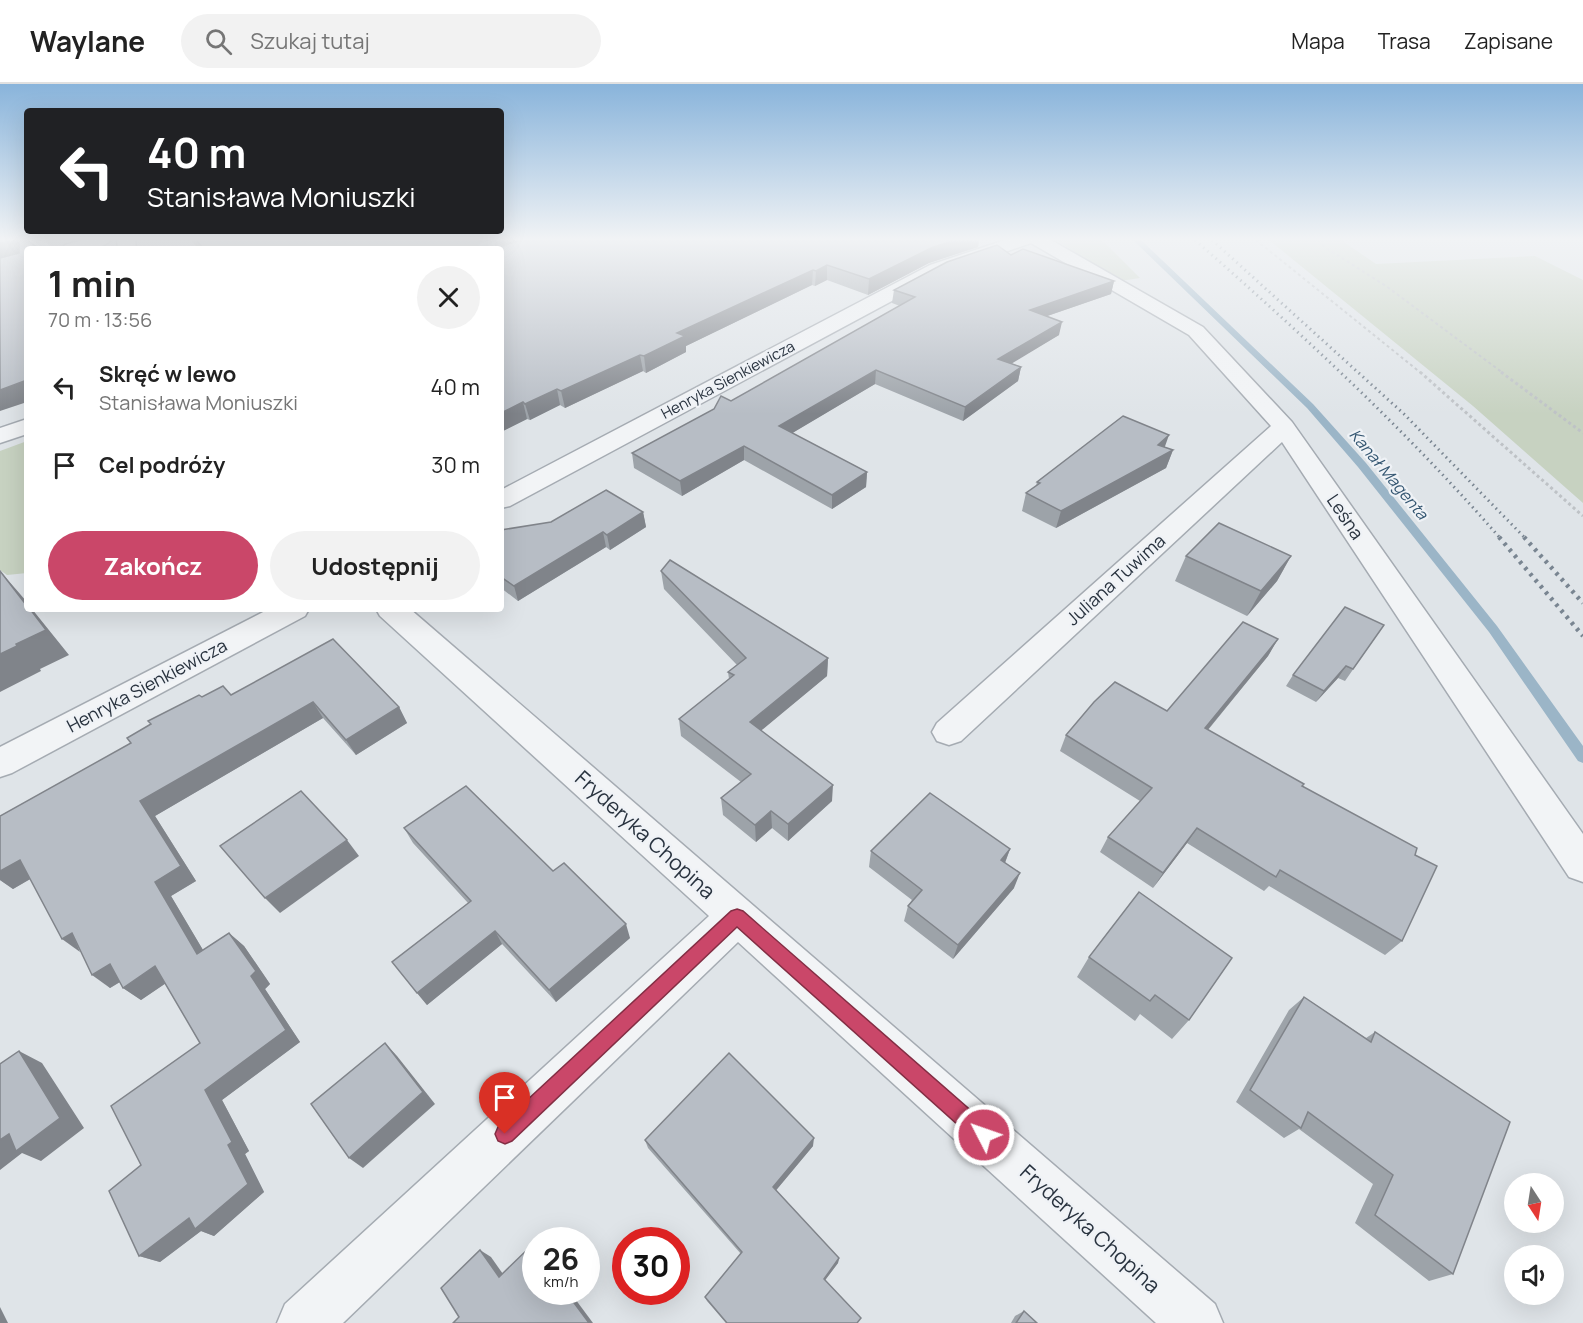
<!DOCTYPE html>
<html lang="pl">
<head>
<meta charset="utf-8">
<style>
	:root { --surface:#fff; --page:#f2f2f2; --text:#222; --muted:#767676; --line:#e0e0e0; --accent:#ca4769 }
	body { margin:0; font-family:Manrope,sans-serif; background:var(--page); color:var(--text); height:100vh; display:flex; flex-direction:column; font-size:22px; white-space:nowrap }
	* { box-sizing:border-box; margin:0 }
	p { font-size:20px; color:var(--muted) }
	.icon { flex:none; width:33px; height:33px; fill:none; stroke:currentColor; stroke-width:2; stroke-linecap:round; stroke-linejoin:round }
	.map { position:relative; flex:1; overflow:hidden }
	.side { position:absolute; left:24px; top:162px; width:480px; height:366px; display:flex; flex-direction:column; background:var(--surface); border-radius:6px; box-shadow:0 6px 24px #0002 }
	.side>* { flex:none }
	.hud { position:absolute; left:24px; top:24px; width:480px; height:126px; border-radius:6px; box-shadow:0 6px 24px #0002; background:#202124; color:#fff; overflow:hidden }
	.needle { width:39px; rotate:168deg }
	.controls { position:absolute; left:1504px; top:1089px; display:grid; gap:12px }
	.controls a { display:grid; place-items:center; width:60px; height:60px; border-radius:50%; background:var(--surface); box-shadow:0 6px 24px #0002; font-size:30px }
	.speed { position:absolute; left:522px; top:1143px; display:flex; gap:12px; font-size:30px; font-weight:700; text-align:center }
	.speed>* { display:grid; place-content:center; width:78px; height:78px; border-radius:50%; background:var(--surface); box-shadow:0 6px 24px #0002; line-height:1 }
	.speed small { font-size:15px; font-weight:400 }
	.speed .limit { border:9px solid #d22; background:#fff; color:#111 }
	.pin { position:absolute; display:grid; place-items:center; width:51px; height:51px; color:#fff; margin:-62px -26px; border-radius:50% 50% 50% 0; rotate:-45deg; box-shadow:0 0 6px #0007 }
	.pin .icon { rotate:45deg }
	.me { position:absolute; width:66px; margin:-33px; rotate:311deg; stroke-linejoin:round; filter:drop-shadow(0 0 4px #0008) }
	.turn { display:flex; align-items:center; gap:21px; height:126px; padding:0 24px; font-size:27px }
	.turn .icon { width:78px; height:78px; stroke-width:2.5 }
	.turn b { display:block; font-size:42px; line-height:51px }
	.round { display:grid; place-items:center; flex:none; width:63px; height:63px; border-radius:32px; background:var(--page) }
	.head { display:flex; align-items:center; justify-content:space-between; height:102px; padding:0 24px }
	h1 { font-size:36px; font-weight:700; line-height:45px }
	.button { display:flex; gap:12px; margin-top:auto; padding:12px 24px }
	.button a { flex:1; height:69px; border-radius:36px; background:var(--accent); color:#fff; font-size:24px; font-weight:700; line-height:69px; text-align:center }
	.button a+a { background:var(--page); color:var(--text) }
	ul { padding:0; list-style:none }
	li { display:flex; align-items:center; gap:18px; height:78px; padding:0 24px }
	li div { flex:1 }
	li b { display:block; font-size:22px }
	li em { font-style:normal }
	header { display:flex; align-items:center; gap:36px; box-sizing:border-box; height:84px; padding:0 30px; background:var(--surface); border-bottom:2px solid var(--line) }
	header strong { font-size:28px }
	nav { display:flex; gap:33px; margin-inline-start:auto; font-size:21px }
	.search { width:420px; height:54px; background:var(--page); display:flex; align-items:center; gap:15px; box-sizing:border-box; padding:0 21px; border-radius:33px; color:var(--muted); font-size:22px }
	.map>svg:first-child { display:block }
	.green { fill:#c7d2c1 }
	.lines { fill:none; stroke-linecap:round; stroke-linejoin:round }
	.stream { fill:#9bb5c7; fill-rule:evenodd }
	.minor-casing { stroke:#a5abb2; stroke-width:3 }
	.path-far1 { stroke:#bec2c6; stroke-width:2; stroke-dasharray:3 3; stroke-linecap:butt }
	.path { stroke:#bec2c6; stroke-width:3; stroke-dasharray:3 3; stroke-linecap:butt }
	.minor { fill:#f2f4f6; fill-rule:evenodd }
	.rail-far1 { stroke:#798591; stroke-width:3; stroke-dasharray:1.5 4; stroke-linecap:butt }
	.rail { stroke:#798591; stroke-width:4.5; stroke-dasharray:3 5; stroke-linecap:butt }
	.wall { fill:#9da3a9 }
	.shaded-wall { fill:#80848a }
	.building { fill:#b7bdc5; stroke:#80848a; stroke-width:1.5 }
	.route { fill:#ca4769; stroke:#832e44; stroke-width:1.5 }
	.labels { text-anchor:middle; stroke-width:4.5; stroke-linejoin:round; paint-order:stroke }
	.far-street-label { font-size:15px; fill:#29333f; stroke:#eff2f6 }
	.far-water-label { font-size:16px; font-style:italic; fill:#345671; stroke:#eff2f6 }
	.street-label { font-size:18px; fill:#29333f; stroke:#eff2f6 }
	.near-street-label { font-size:21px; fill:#29333f; stroke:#eff2f6 }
</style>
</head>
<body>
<header>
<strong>Waylane</strong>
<div class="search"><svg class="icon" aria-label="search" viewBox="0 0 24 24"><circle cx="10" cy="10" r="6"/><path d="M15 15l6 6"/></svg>Szukaj tutaj</div>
<nav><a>Mapa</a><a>Trasa</a><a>Zapisane</a></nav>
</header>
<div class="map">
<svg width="1583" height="1239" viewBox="0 0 1583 1239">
	<rect width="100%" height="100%" fill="#dfe4e8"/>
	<!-- green -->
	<g class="green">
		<path d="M 1056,156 L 1102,156 L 1140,194 L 1120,197 Z"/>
		<path d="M 1269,156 L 1341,156 L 1376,180 L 1535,172 L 1583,196 L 1583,419 L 1473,322 Z"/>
		<path d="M 27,357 L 27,489 L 7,491 L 0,486 L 0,367 Z"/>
	</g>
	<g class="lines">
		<!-- stream -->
		<path class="stream" d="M 1133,156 L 1141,156 L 1313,320 L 1366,379 L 1497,542 L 1583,662 L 1583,679 L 1578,677 L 1489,548 L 1358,383 L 1307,324 Z"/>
		<defs>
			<g id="minor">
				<path d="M 82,156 L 111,156 C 100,168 77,165 62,165 L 65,161 Z"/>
				<path d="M 117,156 L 135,156 L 136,165 L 118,165 Z"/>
				<path d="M 1005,156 L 1051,156 L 1203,243 L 1292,338 L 1583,750 L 1583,798 L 1569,793 L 1282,358 L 961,657 L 949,661 L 937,657 L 932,648 L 937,639 L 1271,342 L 1189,251 L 1031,159 L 944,189 L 510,422 L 501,424 L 501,406 L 930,181 Z"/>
				<path d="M 27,335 L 27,350 L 0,359 L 0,344 Z"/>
				<path d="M 269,525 L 309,525 L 305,532 L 12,689 L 0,693 L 0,663 Z"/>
				<path d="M 376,525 L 410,525 L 1215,1220 L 1223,1239 L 1156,1239 L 738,858 L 343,1239 L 277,1239 L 285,1220 L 709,832 L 380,532 Z"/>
			</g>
		</defs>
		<!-- minor casing -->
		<use href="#minor" class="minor-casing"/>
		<!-- path-far1 -->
		<g class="path-far1">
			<path d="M 1256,156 L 1421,289"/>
			<path d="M 1318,156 L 1326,164 L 1386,202 L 1503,289"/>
		</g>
		<!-- path -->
		<g class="path">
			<path d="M 1420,288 L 1583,432"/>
			<path d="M 1501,288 L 1583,349"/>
		</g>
		<!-- minor -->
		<use href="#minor" class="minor"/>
		<!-- rail-far1 -->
		<g class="rail-far1">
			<path d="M 1195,156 C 1302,250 1406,346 1500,454"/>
			<path d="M 1212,156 L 1404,330 L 1525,454"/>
		</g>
		<!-- rail -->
		<g class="rail">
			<path d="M 1499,453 L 1583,552"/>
			<path d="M 1524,453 L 1583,519"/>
		</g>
	</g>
	<!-- wall -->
	<g class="wall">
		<path d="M 191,156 L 979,156 L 978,163 L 929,179 L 868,211 L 827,196 L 815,202 L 812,201 L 686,262 L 686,268 L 646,289 L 643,287 L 565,324 L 560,321 L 530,336 L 527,335 L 501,348 L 501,165 L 198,165 Z"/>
		<path d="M 1011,171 L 1114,197 L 1111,210 L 1047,232 L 1059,251 L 1011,279 L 1021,283 L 1018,297 L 963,337 L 875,300 L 792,349 L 867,388 L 866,403 L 832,425 L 744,376 L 682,412 L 634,384 L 632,369 L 731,317 L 900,222 L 892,219 L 894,206 Z"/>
		<path d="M 1165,363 L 1173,366 L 1166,384 L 1056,444 L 1022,427 L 1026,409 L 1036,402 L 1037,398 Z"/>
		<path d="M 643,428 L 646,443 L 610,466 L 606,463 L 518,517 L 501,504 L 501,446 Z"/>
		<path d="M 1186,472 L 1291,472 L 1277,497 L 1247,532 L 1175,497 Z"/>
		<path d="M 661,487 L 828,574 L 827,592 L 761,646 L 832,717 L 788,757 L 772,744 L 756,758 L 723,731 L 721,714 L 741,698 L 681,652 L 679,635 L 729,595 L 728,588 L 737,581 L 664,505 Z"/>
		<path d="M 1384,541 L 1345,597 L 1338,594 L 1316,618 L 1286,602 L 1293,591 Z"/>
		<path d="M 1278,555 L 1268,572 L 1208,646 L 1415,771 L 1402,857 L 1385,871 L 1269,802 L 1264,807 L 1187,759 L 1153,804 L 1100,768 L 1108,753 L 1140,717 L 1060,667 L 1066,651 L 1167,627 Z"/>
		<path d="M 231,611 L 399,623 L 407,639 L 356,671 L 323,634 L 155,732 L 196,797 L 171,812 L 203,866 L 229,849 L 244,862 L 270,900 L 265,905 L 300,958 L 222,1016 L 249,1067 L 245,1070 L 264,1108 L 214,1152 L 201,1147 L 160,1178 L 139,1172 L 141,1081 L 200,959 L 166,899 L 141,916 L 123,904 L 120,898 L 110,904 L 81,868 L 30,795 L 13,805 L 0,796 L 0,787 L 131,659 L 202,613 Z"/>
		<path d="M 404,744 L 553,787 L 630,854 L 556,918 L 502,860 L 427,921 L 392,878 L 468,819 L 413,759 Z"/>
		<path d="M 1010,765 L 1005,779 L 1014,804 L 953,875 L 904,837 L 908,822 L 912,816 L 869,783 L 871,767 Z"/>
		<path d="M 1139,808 L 1189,936 L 1172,955 L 1140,930 L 1135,937 L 1077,893 L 1089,873 Z"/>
		<path d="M 1304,913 L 1366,954 L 1375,948 L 1453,1190 L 1429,1197 L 1355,1139 L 1373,1100 L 1299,1045 L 1284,1054 L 1236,1018 L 1289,926 Z"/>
		<path d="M 645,1056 L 813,1062 L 776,1106 L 839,1174 L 838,1179 L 825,1196 L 858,1239 L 726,1239 L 707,1217 L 705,1213 L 741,1170 L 648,1064 Z"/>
		<path d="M 1024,1227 L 1037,1239 L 1011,1239 L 1015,1232 Z"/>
	</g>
	<!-- shaded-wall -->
	<g class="shaded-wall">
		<path d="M 10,156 L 18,156 L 26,170 L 0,177 L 0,159 Z"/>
		<path d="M 496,156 L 522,156 L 496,165 Z"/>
		<path d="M 955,156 L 979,156 L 978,163 L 929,179 L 868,211 L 869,195 L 931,164 Z"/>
		<path d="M 827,181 L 827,196 L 815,202 L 816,187 Z"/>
		<path d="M 813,186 L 812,201 L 686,262 L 686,268 L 646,289 L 644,272 L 677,249 Z"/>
		<path d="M 1114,197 L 1111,210 L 1027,239 L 1030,226 Z"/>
		<path d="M 1062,238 L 1059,251 L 996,289 L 998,275 Z"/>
		<path d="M 640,271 L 643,287 L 565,324 L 561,307 Z"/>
		<path d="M 1021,283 L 1018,297 L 963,337 L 965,323 Z"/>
		<path d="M 876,286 L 875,300 L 779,357 L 779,342 Z"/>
		<path d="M 27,296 L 27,318 L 0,327 L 0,306 Z"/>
		<path d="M 557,305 L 560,321 L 530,336 L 525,320 Z"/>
		<path d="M 523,318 L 527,335 L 501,348 L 501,329 Z"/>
		<path d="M 1169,351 L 1163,368 L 1173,366 L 1166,384 L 1056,444 L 1061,427 L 1158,361 Z"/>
		<path d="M 744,362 L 744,376 L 682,412 L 680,397 Z"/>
		<path d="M 867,388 L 866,403 L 832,425 L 832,411 Z"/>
		<path d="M 643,428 L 646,443 L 610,466 L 607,451 Z"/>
		<path d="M 603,448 L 606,463 L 518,517 L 514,502 Z"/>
		<path d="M 1291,472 L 1277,497 L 1247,532 L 1261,507 Z"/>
		<path d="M 0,487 L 27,518 L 27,522 Z"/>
		<path d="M 30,525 L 32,525 L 69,571 L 40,585 L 41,587 L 0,608 L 0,570 L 16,560 Z"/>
		<path d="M 1278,555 L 1268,572 L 1196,660 L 1205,644 Z"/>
		<path d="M 828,574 L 827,592 L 751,655 L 750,638 Z"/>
		<path d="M 1346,582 L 1338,594 L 1316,618 L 1324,607 Z"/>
		<path d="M 313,618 L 323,634 L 155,732 L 196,797 L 171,812 L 213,883 L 197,870 L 155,798 L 140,717 Z"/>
		<path d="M 399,623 L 407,639 L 356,671 L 346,656 Z"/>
		<path d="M 833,701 L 832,717 L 788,757 L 788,740 Z"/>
		<path d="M 771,727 L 772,744 L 756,758 L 755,741 Z"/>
		<path d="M 1197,744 L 1187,759 L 1153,804 L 1163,789 Z"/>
		<path d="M 347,756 L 359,772 L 280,829 L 265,814 Z"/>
		<path d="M 1010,765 L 1004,781 L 1001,776 Z"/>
		<path d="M 20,776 L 39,790 L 13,805 L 0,796 L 0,787 Z"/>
		<path d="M 1020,789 L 1014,804 L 953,875 L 958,861 Z"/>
		<path d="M 626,840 L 630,854 L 556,918 L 549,906 Z"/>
		<path d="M 495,847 L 502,860 L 427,921 L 417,909 Z"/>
		<path d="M 72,849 L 80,868 L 62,855 Z"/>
		<path d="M 229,849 L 244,862 L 270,900 L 265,905 L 300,958 L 222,1016 L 249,1067 L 245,1070 L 264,1108 L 214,1152 L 201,1147 L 160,1178 L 139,1172 L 228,1061 L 205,1006 L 251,892 Z"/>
		<path d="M 110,880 L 128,893 L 110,904 L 92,891 Z"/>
		<path d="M 155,882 L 172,895 L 141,916 L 123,904 Z"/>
		<path d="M 385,959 L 397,972 L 435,1020 L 363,1084 L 349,1074 Z"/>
		<path d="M 19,967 L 42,979 L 84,1044 L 41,1077 L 22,1069 L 0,1086 L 0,1056 L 9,1050 Z"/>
		<path d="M 814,1054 L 813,1062 L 773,1110 L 773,1103 Z"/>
		<path d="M 480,1166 L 491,1173 L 510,1200 L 499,1193 Z"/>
		<path d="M 839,1174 L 838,1179 L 823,1199 L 824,1195 Z"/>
		<path d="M 566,1208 L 570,1208 L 593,1239 L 589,1239 Z"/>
		<path d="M 0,1223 L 8,1239 L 0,1239 Z"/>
	</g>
	<!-- building -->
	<g class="building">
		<path d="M 0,156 L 10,156 L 0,159 Z"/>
		<path d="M 19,156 L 27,156 L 39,165 L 27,165 L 27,296 L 0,306 L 0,174 L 19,169 Z"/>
		<path d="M 196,156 L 496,156 L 496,164 L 521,156 L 955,156 L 931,164 L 869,195 L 827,181 L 816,187 L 813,186 L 677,249 L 685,252 L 644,272 L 640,271 L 561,307 L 557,305 L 525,320 L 523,318 L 501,329 L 501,165 L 204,165 Z"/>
		<path d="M 997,161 L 1011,171 L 1023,165 L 1114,197 L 1030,226 L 1062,238 L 998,275 L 1021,283 L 965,323 L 876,286 L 779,342 L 867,388 L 832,411 L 744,362 L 680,397 L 632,369 L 714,325 L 721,312 L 731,317 L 915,213 L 894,206 L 947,178 Z"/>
		<path d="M 1123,332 L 1169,351 L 1158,361 L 1173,366 L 1061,427 L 1026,409 L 1040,399 L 1037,398 Z"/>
		<path d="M 606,406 L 643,428 L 607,451 L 603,448 L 514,502 L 501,493 L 501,446 L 551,438 Z"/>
		<path d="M 1219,439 L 1291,472 L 1261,507 L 1186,472 Z"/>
		<path d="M 670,476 L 828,574 L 750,638 L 833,701 L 788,740 L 771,727 L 755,741 L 721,714 L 751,690 L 679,635 L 734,591 L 728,588 L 746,574 L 661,487 Z"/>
		<path d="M 0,487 L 27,522 L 27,525 L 30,525 L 46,546 L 16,560 L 17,562 L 0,570 Z"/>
		<path d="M 1345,523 L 1384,541 L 1353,585 L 1346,582 L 1324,607 L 1293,591 Z"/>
		<path d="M 1243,538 L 1278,555 L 1205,644 L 1304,700 L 1302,702 L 1417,764 L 1415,771 L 1437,782 L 1402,857 L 1280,786 L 1276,793 L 1197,744 L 1163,789 L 1108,753 L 1152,704 L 1066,651 L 1094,618 L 1115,598 L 1167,627 Z"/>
		<path d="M 333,555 L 399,623 L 346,656 L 313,618 L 140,717 L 181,782 L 155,798 L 197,870 L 229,849 L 256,887 L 251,892 L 286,946 L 205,1006 L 232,1058 L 228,1061 L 248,1100 L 195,1145 L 189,1134 L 139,1172 L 109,1107 L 141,1081 L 111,1022 L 200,959 L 155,882 L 123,904 L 110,880 L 92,891 L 72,849 L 62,855 L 20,776 L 0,787 L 0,732 L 131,659 L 127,654 L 151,640 L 148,637 L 199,611 L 202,613 L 223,602 L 231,611 Z"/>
		<path d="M 466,702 L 553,787 L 564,779 L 626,840 L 549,906 L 495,847 L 417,909 L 392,878 L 471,817 L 404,744 Z"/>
		<path d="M 301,707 L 347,756 L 265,814 L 220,762 Z"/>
		<path d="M 930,709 L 1010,765 L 1001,776 L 1020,789 L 958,861 L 908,822 L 922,806 L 871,767 Z"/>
		<path d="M 1139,808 L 1232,874 L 1189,936 L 1155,911 L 1150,917 L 1089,873 Z"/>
		<path d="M 1304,913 L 1371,958 L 1375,948 L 1510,1038 L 1453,1190 L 1375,1131 L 1393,1091 L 1308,1028 L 1301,1044 L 1250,1006 Z"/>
		<path d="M 385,959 L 423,1008 L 349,1074 L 311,1020 Z"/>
		<path d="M 19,967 L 60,1034 L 16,1067 L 9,1050 L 0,1056 L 0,980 Z"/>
		<path d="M 729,969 L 814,1054 L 773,1103 L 839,1174 L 824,1195 L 861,1234 L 857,1239 L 727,1239 L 705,1213 L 742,1168 L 645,1056 Z"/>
		<path d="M 532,1161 L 536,1166 L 536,1208 L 566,1208 L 589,1239 L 453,1239 L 459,1233 L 441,1204 L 480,1166 L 499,1193 Z"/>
		<path d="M 1024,1227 L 1037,1239 L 1016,1239 Z"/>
	</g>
	<!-- sky -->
	<linearGradient id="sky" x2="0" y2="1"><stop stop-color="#89b4db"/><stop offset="0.47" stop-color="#f1f3f5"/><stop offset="1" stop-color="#f1f3f5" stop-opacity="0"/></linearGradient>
	<rect width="1583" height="330" fill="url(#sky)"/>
	<!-- route -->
	<path class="route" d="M 737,825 L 743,827 L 991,1044 L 994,1051 L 991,1058 L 984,1061 L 977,1058 L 737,843 L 512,1057 L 505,1060 L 498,1057 L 495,1050 L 498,1043 L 731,827 Z"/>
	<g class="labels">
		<!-- far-street labels -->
		<g class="far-street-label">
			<text transform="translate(728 296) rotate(-28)" y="5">Henryka Sienkiewicza</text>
		</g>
		<!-- far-water labels -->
		<g class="far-water-label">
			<text transform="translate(1389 390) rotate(50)" y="6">Kanał Magenta</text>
		</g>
		<!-- street labels -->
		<g class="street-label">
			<text transform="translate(1345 433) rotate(56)" y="6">Leśna</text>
			<text transform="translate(1116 496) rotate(-42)" y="6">Juliana Tuwima</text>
			<text transform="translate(147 602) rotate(-28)" y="6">Henryka Sienkiewicza</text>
		</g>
		<!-- near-street labels -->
		<g class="near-street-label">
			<text transform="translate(645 751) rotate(42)" y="7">Fryderyka Chopina</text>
			<text transform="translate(1090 1145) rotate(42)" y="7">Fryderyka Chopina</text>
		</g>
	</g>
</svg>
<div class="controls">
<a><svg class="needle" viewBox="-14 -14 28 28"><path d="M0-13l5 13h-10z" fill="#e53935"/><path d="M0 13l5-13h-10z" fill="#767676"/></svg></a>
<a><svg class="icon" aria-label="sound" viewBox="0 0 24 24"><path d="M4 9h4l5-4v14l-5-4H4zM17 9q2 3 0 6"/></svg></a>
</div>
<div class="speed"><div>26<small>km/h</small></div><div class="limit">30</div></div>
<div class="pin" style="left:505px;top:1050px;background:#d93025"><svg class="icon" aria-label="arrive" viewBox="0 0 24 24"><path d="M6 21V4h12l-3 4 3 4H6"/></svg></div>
<svg class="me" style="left:984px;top:1051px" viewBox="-20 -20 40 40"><circle r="17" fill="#ca4769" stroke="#fff" stroke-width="3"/><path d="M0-11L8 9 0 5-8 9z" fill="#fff"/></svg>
<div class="hud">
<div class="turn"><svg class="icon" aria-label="left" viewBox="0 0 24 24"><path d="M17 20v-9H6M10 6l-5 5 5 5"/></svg><div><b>40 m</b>Stanisława Moniuszki</div></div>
</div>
<section class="side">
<div class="head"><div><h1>1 min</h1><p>70 m · 13:56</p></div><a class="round"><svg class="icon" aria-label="close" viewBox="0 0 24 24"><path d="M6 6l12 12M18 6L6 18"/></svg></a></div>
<ul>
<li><svg class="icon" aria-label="left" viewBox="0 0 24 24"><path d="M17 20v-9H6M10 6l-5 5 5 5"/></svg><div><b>Skręć w lewo</b><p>Stanisława Moniuszki</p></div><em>40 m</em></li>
<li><svg class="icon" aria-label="arrive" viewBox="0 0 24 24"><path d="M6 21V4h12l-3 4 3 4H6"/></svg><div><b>Cel podróży</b></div><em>30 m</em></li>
</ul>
<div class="button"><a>Zakończ</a><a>Udostępnij</a></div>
</section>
</div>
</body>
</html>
